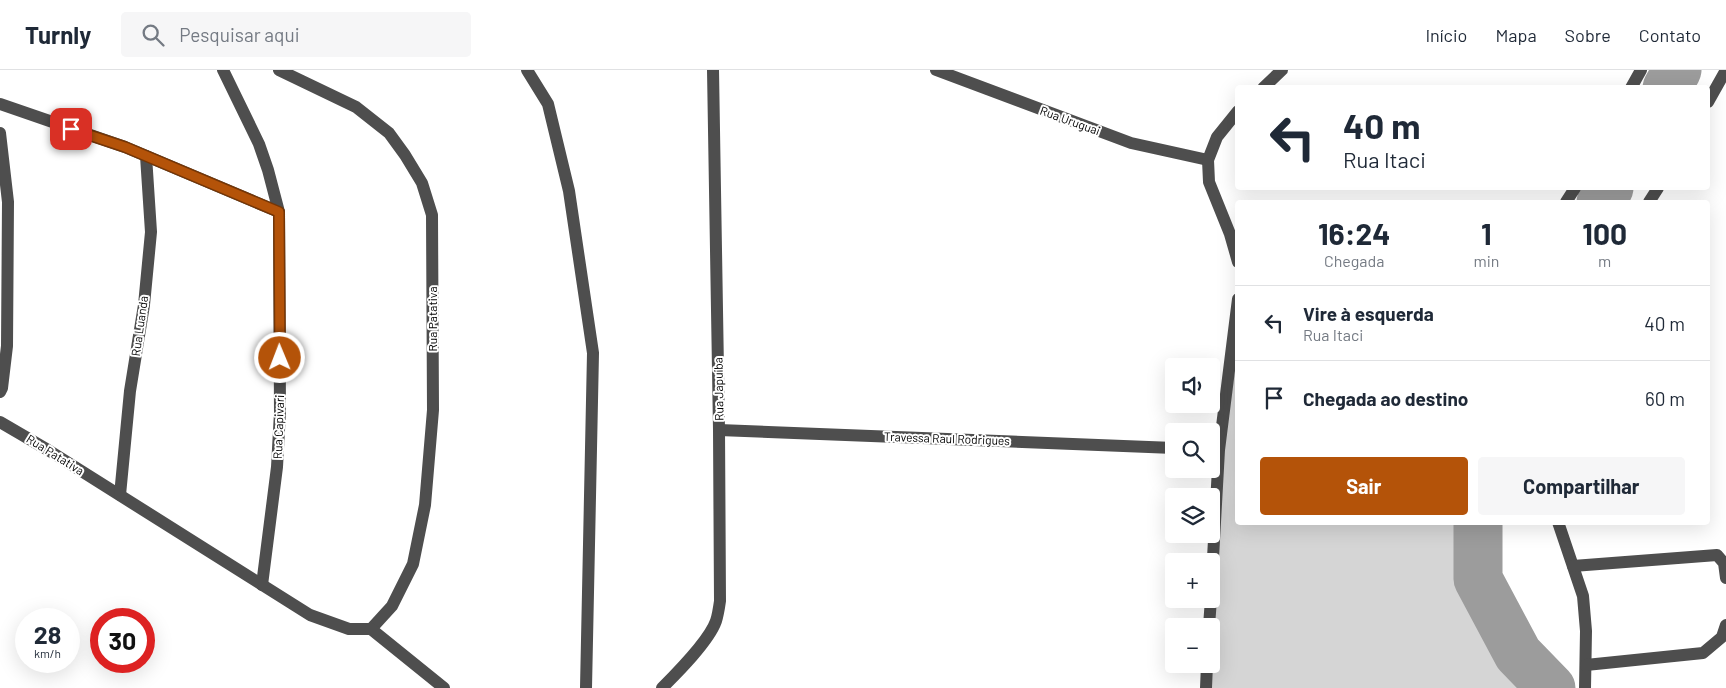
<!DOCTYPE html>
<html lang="pt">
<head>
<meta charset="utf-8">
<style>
	:root { --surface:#fff; --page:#f6f6f7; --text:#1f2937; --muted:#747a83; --line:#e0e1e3; --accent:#b45309 }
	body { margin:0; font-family:Barlow,sans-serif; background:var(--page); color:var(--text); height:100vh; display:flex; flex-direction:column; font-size:19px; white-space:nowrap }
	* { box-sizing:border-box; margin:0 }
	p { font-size:16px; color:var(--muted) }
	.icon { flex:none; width:28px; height:28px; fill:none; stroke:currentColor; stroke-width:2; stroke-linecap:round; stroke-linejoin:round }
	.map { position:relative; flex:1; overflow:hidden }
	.side { position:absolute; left:1235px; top:130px; width:475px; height:325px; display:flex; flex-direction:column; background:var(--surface); border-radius:5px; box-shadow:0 5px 20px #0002 }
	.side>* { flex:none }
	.top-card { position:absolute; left:1235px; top:15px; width:475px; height:105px; border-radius:5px; box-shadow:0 5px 20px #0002; background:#fff; color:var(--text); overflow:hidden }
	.tools { position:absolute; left:1165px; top:288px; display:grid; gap:10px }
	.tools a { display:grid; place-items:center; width:55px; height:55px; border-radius:5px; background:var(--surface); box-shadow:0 5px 20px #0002; font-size:25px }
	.speed { position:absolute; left:15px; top:538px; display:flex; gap:10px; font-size:25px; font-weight:700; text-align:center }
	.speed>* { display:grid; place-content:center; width:65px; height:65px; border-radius:50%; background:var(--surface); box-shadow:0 5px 20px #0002; line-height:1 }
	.speed small { font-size:12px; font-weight:400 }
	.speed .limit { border:8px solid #d22; background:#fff; color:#111 }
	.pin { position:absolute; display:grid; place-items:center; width:42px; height:42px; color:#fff; margin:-21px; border-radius:10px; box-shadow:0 2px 8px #0006 }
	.me { position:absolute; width:55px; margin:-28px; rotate:359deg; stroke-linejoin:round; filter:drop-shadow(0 0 4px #0008) }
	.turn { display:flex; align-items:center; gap:18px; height:105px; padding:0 25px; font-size:22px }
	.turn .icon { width:65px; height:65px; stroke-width:2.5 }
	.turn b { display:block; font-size:35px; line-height:42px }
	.eta { display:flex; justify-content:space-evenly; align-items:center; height:85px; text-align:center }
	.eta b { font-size:30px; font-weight:700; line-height:35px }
	.button { display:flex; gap:10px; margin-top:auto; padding:10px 25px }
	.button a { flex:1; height:58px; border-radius:5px; background:var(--accent); color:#fff; font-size:20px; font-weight:700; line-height:58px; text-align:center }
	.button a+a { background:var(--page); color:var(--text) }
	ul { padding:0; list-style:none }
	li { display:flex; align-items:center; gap:15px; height:75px; padding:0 25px; border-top:1px solid var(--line) }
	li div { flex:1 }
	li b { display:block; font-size:19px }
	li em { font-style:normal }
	header { display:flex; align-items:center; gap:30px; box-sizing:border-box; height:70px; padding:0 25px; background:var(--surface); border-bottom:1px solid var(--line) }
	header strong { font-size:24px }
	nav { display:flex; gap:28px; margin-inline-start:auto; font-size:18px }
	.search { width:350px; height:45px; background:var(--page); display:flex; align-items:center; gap:12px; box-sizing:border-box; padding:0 18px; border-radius:5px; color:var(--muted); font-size:19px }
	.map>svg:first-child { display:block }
	.green { fill:#d5d5d5 }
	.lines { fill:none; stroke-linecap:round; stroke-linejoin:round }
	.river { stroke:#9c9c9c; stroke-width:49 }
	.minor { stroke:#4e4e4e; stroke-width:12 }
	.route-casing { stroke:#753606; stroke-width:12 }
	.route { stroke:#b45309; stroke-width:9 }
	.labels { text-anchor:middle; stroke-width:4; stroke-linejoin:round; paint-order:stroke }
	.street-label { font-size:12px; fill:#000; stroke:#fff }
</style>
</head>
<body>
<header>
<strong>Turnly</strong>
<div class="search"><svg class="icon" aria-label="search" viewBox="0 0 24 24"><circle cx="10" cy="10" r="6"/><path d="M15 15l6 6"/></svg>Pesquisar aqui</div>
<nav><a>Início</a><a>Mapa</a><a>Sobre</a><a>Contato</a></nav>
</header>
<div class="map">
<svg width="1726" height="618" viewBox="0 0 1726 618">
	<rect width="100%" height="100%" fill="#fff"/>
	<!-- green -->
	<path class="green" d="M 1238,281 L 1238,452 L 1478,453 L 1479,509 L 1518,584 L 1551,618 L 1209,618 L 1225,365 Z"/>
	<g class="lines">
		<!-- river -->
		<g class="river">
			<path d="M 1667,18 L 1677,0"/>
			<path d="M 1601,132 L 1609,118"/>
			<path d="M 1478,452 L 1478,509 L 1518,584 L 1551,618"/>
		</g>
		<!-- minor -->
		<g class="minor">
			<path d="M 223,0 L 259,74 L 268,100 L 279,142 L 280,342 L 277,397 L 262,515"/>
			<path d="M 527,0 L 548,34 L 569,121 L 593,283 L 586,618"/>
			<path d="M 936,0 L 1131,73 L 1208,90"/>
			<path d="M 1263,18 L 1282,0"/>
			<path d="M 1631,18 L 1641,0"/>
			<path d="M 1708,32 L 1726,0"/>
			<path d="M 0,34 L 125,77 L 279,142"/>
			<path d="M 1238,41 L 1217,67 L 1208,90 L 1209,112 L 1230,164 L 1238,192"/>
			<path d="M 0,63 L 8,132 L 7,276 L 2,318 L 0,322"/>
			<path d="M 1566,132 L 1575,118"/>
			<path d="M 1649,132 L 1658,118"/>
			<path d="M 0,352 L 48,380 L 310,545 L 349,559 L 371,559 L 392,536 L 413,494 L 425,435 L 433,340 L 432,145 L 422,113 L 405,85 L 389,63 L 356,37 L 279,0"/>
			<path d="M 719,360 L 1174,378"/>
			<path d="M 120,425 L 130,321 L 144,235 L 151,162 L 146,86"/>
			<path d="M 1558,452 L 1583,526 L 1586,561 L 1585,618"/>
			<path d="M 1573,496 L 1717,485 L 1724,493 L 1726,508"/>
			<path d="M 1211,524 L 1219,380 L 1238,229"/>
			<path d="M 1209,556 L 1211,529"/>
			<path d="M 371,559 L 444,618"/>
			<path d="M 1586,595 L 1703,583 L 1722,567 L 1726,555"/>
			<path d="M 662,618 C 678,602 709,571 716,551 C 718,545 719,538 720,531 L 719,360 L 713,0"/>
			<path d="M 1206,618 L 1207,594"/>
		</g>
	</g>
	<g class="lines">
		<defs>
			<path id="route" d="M 71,59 L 125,77 L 279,142 L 280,288"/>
		</defs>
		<!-- route casing -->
		<use href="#route" class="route-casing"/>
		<!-- route -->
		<use href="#route" class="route"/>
	</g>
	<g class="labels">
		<!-- street labels -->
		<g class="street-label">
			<text transform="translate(1070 51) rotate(20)" y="4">Rua Uruguai</text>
			<text transform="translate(433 249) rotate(-90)" y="4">Rua Patativa</text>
			<text transform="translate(140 256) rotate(-82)" y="4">Rua Luanda</text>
			<text transform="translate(719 319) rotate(-91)" y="4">Rua Japuíba</text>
			<text transform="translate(279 357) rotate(-88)" y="4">Rua Capivari</text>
			<text transform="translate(947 369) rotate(2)" y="4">Travessa Raul Rodrigues</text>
			<text transform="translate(55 385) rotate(32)" y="4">Rua Patativa</text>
		</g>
	</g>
</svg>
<div class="tools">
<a><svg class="icon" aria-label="sound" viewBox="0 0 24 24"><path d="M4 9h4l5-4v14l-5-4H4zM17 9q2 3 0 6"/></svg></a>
<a><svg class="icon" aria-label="search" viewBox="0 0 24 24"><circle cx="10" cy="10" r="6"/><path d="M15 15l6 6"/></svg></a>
<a><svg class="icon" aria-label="layers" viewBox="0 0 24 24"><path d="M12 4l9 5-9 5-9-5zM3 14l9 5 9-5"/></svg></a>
<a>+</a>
<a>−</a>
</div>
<div class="speed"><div>28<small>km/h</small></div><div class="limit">30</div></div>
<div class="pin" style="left:71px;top:59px;background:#d93025"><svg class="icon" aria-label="arrive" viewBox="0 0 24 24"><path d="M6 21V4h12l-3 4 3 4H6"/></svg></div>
<svg class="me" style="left:280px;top:288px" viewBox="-20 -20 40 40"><circle r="17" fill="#b45309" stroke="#fff" stroke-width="3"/><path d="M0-11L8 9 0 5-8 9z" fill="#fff"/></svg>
<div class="top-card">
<div class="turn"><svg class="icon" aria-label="left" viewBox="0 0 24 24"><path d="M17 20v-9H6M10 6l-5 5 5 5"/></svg><div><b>40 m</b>Rua Itaci</div></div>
</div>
<section class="side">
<div class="eta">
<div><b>16:24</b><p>Chegada</p></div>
<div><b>1</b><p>min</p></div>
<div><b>100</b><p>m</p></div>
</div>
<ul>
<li><svg class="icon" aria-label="left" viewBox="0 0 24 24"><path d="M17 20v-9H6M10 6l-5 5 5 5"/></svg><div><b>Vire à esquerda</b><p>Rua Itaci</p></div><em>40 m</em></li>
<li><svg class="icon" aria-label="arrive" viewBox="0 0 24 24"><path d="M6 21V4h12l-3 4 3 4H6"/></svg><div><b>Chegada ao destino</b></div><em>60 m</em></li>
</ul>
<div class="button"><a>Sair</a><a>Compartilhar</a></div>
</section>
</div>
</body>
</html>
